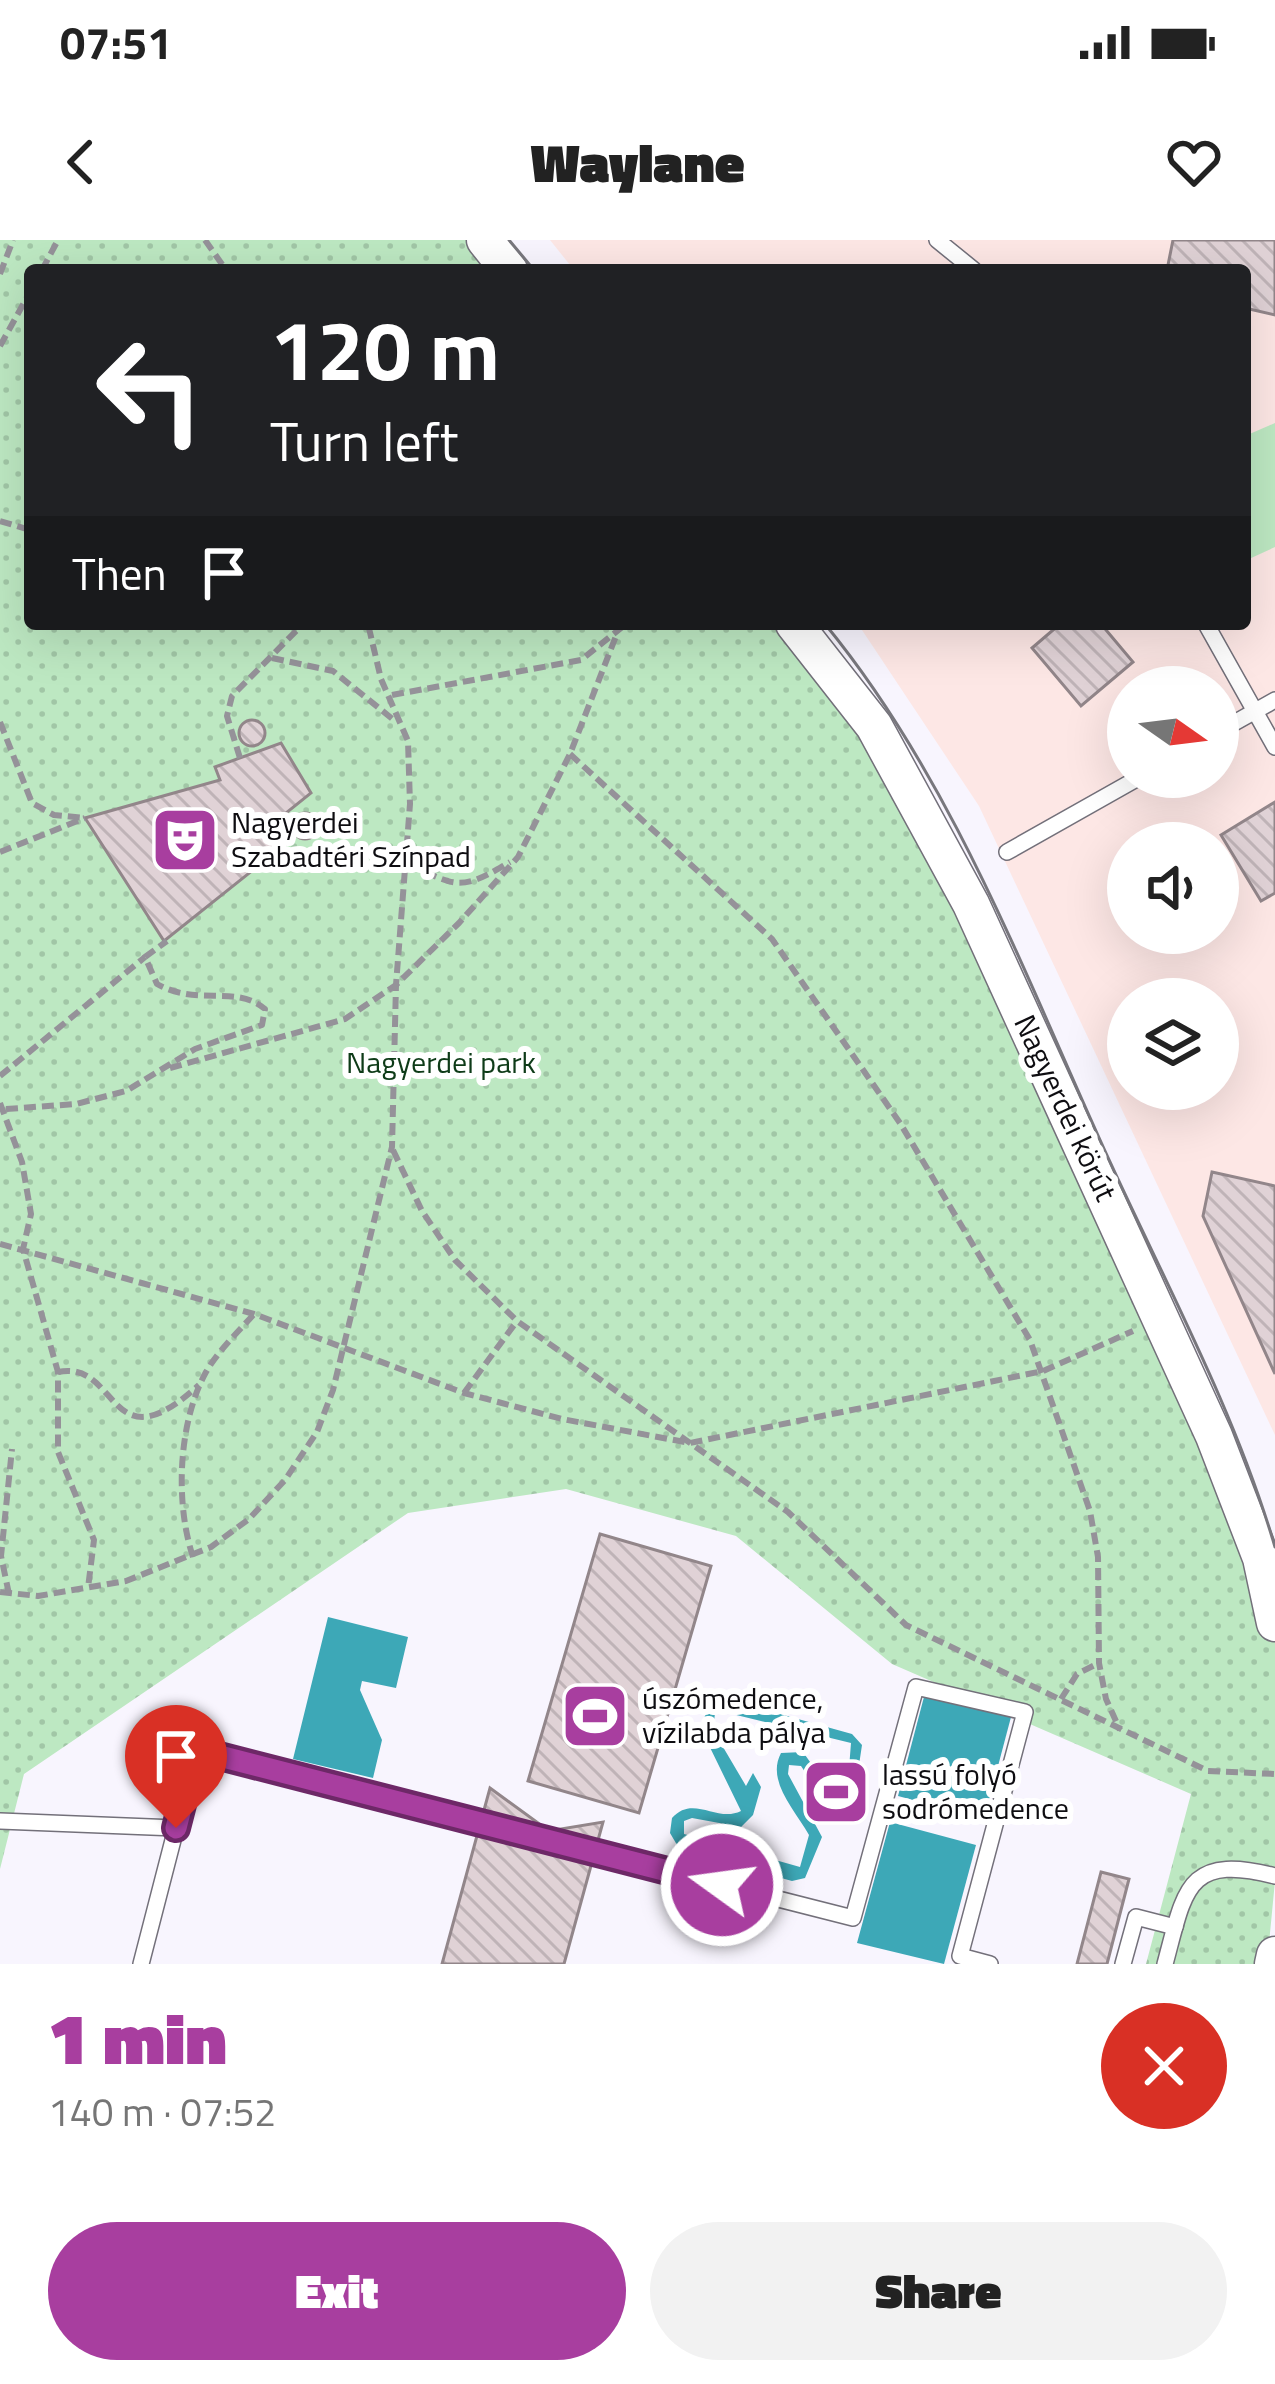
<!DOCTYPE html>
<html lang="en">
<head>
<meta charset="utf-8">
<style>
	:root { --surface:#fff; --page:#f2f2f2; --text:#222; --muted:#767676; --accent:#a83e9f }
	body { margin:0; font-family:"Titillium Web",sans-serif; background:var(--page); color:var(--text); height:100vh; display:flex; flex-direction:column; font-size:45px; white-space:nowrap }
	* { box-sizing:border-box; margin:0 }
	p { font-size:39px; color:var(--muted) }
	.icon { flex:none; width:66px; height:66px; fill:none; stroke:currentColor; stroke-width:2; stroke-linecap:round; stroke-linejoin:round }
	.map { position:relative; height:1724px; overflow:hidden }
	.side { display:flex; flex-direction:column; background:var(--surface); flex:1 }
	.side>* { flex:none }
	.top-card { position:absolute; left:24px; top:24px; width:1227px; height:366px; border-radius:12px; box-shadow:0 12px 48px #0002; background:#202124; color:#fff; overflow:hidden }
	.needle { width:78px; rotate:104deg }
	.controls { position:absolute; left:1107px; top:426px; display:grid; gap:24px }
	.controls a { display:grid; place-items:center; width:132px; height:132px; border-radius:50%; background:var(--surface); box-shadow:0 12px 48px #0002; font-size:60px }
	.pin { position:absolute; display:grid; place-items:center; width:102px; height:102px; color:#fff; margin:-123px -51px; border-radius:50% 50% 50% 0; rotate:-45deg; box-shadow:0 0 12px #0007 }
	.pin .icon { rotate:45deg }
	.me { position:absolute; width:132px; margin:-66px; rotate:284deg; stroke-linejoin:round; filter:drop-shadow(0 0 9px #0008) }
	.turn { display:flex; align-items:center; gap:42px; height:252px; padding:0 48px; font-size:54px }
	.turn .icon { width:156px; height:156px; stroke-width:2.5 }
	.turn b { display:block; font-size:84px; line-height:102px }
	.then { display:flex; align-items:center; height:114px; padding:0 48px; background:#0003; gap:24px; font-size:45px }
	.round { display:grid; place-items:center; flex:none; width:126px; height:126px; border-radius:63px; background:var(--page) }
	.overview { display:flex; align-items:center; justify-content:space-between; height:204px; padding:0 48px }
	h1 { font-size:72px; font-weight:800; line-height:90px; color:var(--accent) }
	.button { display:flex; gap:24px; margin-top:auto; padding:24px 48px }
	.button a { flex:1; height:138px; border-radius:72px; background:var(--accent); color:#fff; font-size:48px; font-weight:800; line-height:138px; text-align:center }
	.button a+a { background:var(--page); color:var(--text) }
	.status { display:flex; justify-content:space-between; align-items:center; height:84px; padding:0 60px; background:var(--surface); direction:ltr }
	.status svg { height:33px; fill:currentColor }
	header { display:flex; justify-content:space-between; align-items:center; height:156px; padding:0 48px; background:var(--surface); font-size:54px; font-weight:800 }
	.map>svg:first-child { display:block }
	.education { fill:#fde7e5; fill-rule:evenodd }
	.grass { fill:#bde8c2 }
	.park { fill:url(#park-dots) }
	.water { fill:#3da8b7; fill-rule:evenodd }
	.building { fill:url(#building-back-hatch); stroke:#92868a; stroke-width:3 }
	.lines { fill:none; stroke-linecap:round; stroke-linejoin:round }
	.service-casing { stroke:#73707a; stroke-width:18 }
	.tertiary-casing { stroke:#73707a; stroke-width:39 }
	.path { stroke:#959299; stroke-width:6; stroke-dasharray:12 6; stroke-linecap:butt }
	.service { stroke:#fff; stroke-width:15 }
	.tertiary { stroke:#fff; stroke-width:36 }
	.tram { stroke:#78777d; stroke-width:3 }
	.route-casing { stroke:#6d2867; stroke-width:30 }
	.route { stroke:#a83e9f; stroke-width:21 }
	.labels { text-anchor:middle; stroke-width:12; stroke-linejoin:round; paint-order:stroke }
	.poi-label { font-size:30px; fill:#0e0d11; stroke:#fff; text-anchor:start }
	.park-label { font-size:30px; fill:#0e3b18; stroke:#fff }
	.street-label { font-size:30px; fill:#0e0d11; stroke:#fff }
</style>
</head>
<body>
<div class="status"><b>07:51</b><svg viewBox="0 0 49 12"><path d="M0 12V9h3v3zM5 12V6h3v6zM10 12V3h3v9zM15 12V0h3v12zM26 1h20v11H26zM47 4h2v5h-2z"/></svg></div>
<header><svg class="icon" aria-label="back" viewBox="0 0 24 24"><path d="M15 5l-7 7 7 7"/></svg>Waylane<svg class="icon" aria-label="heart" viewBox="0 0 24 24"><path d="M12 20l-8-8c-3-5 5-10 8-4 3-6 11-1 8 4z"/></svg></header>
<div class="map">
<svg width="1275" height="1724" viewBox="0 0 1275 1724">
	<defs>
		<pattern id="park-dots" width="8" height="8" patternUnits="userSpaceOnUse" patternTransform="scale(3)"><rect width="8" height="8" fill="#bde8c2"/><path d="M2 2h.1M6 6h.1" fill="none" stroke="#a1c6a6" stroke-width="1.8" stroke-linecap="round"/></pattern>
		<pattern id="building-back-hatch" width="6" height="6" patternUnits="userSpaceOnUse" patternTransform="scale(3)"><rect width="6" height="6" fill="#e0d2d6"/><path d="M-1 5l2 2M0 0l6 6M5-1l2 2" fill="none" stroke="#bfb3b7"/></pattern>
	</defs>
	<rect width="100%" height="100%" fill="#f8f5fe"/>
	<!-- education -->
	<path class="education" d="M 550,0 L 1275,0 L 1275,1195 L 979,566 L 858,384 L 1245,384 L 1245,30 L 574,30 ZM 1128,447 L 1218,447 L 1218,537 L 1128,537 ZM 1128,603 L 1218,603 L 1218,693 L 1128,693 ZM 1128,759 L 1218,759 L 1218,849 L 1128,849 Z"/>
	<!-- grass -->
	<path class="grass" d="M 1275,183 L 1275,307 L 1249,319 L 1245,196 Z"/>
	<!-- park -->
	<path class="park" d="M 0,0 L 485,0 L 509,30 L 30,30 L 30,384 L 794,384 L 971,664 L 1275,1383 L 1275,1641 L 1267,1724 L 1146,1724 L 1191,1554 L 892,1424 L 736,1296 L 566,1249 L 408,1273 L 24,1534 L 0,1629 Z"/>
	<!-- water -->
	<g class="water">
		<path d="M 328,1377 L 408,1397 L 396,1448 L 362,1441 L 360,1450 L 382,1500 L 373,1538 L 293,1519 Z"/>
		<path d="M 925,1453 L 1011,1477 L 984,1579 L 898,1556 Z"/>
		<path d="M 726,1459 L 852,1494 L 862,1505 L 856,1545 L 842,1560 L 820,1554 L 801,1526 L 789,1525 L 788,1534 L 822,1597 L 805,1638 L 792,1641 L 680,1610 L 670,1593 L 672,1578 C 693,1554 717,1583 741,1571 L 700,1487 L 711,1463 ZM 724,1472 L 851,1503 L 848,1541 L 839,1550 L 827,1546 L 803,1512 L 781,1513 C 766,1541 795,1570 809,1595 L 800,1627 L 684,1594 L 684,1581 L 692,1578 L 741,1587 L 753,1575 L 761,1547 L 753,1533 L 746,1546 L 713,1490 L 715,1473 Z"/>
		<path d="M 890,1582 L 976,1605 L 944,1724 L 857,1703 Z"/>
	</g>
	<!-- building -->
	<g class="building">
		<path d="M 1173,0 L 1275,0 L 1275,75 L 1245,68 L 1245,30 L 1167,30 Z"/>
		<path d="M 1060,384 L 1101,384 L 1133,422 L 1081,466 L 1032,408 Z"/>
		<circle cx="252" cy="493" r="13"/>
		<path d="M 281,503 L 311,553 L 266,589 L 278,610 L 164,701 L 85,578 L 220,540 L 215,527 Z"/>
		<path d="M 1275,562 L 1275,653 L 1261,661 L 1221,595 Z"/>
		<circle cx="305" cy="586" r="13"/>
		<path d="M 1212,932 L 1275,946 L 1275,1134 L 1203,976 Z"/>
		<path d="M 600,1294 L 711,1326 L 639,1573 L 528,1541 Z"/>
		<path d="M 490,1548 L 549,1591 L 603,1582 L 564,1724 L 442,1724 Z"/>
		<path d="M 1101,1632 L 1129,1639 L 1107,1724 L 1077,1724 Z"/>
	</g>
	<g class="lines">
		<defs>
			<g id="service">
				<path d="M 937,0 L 974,30"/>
				<path d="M 1206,384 L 1275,507"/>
				<path d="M 1218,492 L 1275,460"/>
				<path d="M 1007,612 L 1140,537"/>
				<path d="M 0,1581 L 176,1588"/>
				<path d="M 141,1724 L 196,1511 L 853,1678 L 916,1447 L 1025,1472 L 960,1716 L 990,1724"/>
				<path d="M 1123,1724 L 1136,1677 L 1175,1687"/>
				<path d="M 1165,1724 C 1185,1650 1186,1613 1275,1636"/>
			</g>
			<g id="tertiary">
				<path d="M 485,0 L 509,30"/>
				<path d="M 794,384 L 874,486 L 971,664 L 1214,1196 L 1261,1318 L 1275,1383"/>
				<path d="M 1273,1724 L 1275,1715"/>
			</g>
		</defs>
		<!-- service casing -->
		<use href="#service" class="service-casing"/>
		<!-- tertiary casing -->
		<use href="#tertiary" class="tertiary-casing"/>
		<!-- path -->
		<g class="path">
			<path d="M 205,0 L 226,30"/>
			<path d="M 42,30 L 58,0"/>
			<path d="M 0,34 L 13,0"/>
			<path d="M 0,106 L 30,52"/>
			<path d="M 0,281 L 30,290"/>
			<path d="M 272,418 L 333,431 L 395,481"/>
			<path d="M 392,455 L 581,420 L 626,384"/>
			<path d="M 0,482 L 32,563 L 54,575 L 85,578"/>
			<path d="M 570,514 L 772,699 L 900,883 L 1030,1100 L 1090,1271 L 1098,1317 L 1099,1423 L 1106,1459 L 1120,1490"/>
			<path d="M 240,518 L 227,476 L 232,456 L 303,384"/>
			<path d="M 0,612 L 85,578"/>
			<path d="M 343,628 C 398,594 400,627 448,641 C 470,648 492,632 510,622"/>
			<path d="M 170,828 L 345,779 L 396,745 L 459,683 L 518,617 L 570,514 L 616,396"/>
			<path d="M 0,836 L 145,717"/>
			<path d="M 0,863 L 22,922 L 31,974 L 23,1009 L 58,1132 L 58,1212 L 94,1300 L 88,1348"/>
			<path d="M 6,869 L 76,864 L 126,851 L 195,809 L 262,785 L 265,769 C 235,744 198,767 157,744 L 145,717 L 167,701"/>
			<path d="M 393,910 L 422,971 L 455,1020 L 517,1081 L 788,1272 L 906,1385 L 1208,1531 L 1275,1534"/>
			<path d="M 0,1004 L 254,1074 L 464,1153 L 562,1179 L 690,1203 L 1043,1131 L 1133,1091"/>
			<path d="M 58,1132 C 120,1119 107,1229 199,1145"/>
			<path d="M 464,1153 L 517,1081"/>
			<path d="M 193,1317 C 175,1263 178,1183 206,1132 C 218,1111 238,1092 254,1074"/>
			<path d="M 0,1352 L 38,1356 L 126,1341 L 211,1307 L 249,1279 L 285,1240 L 317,1192 L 333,1150 L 392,907 L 396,745 L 410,564 L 408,501 L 381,439 L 368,384"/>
			<path d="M 9,1354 L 1,1316 L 12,1209"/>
			<path d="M 1061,1459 L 1077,1434 L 1099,1423"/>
		</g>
		<!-- service -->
		<use href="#service" class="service"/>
		<!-- tertiary -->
		<use href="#tertiary" class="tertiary"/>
		<!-- tram -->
		<g class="tram">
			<path d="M 509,0 L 534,30"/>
			<path d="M 825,384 C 954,541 1026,739 1110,922 C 1168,1048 1236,1174 1275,1307"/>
		</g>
	</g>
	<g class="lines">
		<defs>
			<path id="route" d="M 176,1588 L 196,1510 L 722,1645"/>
		</defs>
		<!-- route casing -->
		<use href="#route" class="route-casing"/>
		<!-- route -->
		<use href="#route" class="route"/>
	</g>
	<!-- icons -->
	<defs>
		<symbol id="theatre-square" viewBox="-11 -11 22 22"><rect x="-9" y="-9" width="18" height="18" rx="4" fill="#a83e9f" stroke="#fff"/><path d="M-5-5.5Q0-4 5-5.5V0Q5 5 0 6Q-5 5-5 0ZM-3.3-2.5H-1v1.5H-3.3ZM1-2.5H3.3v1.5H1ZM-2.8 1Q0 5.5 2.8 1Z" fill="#fff"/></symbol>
		<symbol id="stadium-square" viewBox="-11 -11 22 22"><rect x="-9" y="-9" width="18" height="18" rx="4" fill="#a83e9f" stroke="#fff"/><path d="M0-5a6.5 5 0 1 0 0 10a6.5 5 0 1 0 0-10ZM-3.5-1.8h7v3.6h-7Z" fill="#fff"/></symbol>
	</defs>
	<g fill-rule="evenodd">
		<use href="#theatre-square" x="147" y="562" width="76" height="76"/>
		<use href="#stadium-square" x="557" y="1438" width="76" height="76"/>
		<use href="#stadium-square" x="798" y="1514" width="76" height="76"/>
	</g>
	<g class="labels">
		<!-- poi labels -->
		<g class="poi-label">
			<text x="231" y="593">Nagyerdei<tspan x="231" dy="34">Szabadtéri Színpad</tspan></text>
			<text x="642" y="1469">úszómedence,<tspan x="642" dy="34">vízilabda pálya</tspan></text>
			<text x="882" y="1545">lassú folyó<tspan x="882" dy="34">sodrómedence</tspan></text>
		</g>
		<!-- park labels -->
		<g class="park-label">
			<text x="441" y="833">Nagyerdei park</text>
		</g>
		<!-- street labels -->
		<g class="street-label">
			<text transform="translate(1065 868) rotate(65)" y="10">Nagyerdei körút</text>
		</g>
	</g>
</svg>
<div class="controls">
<a><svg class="needle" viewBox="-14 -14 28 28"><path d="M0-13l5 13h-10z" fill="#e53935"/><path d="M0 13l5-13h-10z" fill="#767676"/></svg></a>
<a><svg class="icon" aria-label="sound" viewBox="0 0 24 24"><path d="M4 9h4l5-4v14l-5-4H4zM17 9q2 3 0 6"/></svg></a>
<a><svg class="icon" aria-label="layers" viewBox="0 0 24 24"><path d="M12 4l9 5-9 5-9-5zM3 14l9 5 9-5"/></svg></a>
</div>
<div class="pin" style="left:176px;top:1588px;background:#d93025"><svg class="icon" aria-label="arrive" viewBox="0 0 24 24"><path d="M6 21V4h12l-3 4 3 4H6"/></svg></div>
<svg class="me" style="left:722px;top:1645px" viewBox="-20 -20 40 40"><circle r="17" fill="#a83e9f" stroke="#fff" stroke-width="3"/><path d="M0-11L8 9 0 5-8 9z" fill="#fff"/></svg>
<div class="top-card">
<div class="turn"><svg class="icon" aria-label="left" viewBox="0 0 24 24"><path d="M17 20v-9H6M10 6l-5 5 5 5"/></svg><div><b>120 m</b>Turn left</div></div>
<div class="then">Then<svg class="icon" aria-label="arrive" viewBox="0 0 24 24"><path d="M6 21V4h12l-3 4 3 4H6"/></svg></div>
</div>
</div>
<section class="side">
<div class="overview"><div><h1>1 min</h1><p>140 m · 07:52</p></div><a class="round" style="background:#d93025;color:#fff"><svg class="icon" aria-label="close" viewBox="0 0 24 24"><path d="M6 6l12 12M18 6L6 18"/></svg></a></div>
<div class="button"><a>Exit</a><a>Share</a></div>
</section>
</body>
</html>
